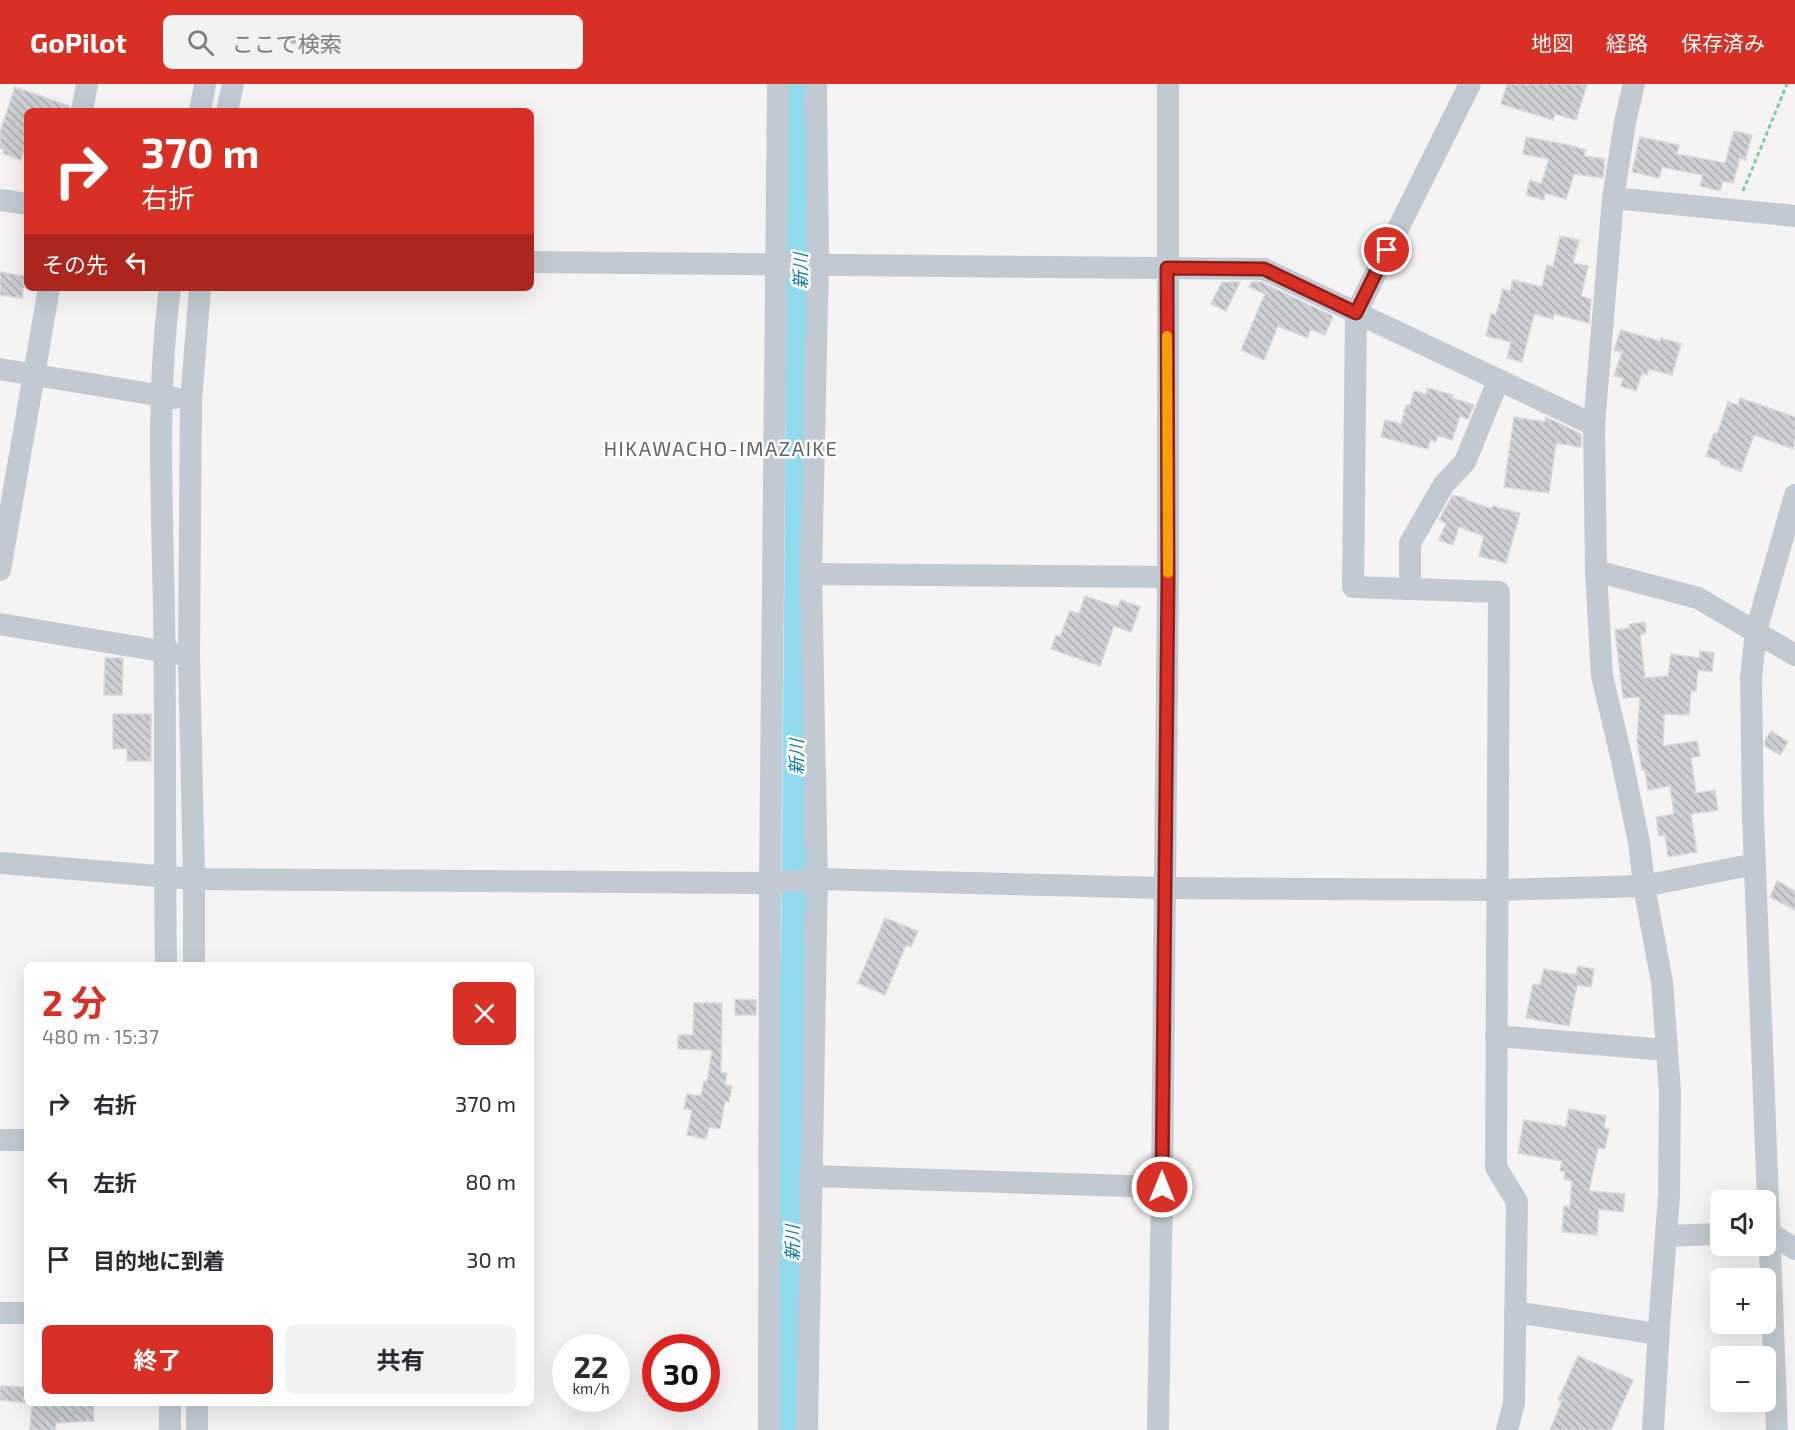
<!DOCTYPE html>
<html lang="ja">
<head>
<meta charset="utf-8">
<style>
	:root { --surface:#fff; --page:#f2f2f3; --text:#2b2b33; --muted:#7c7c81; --accent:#d93025 }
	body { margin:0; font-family:"Exo 2","Noto Sans JP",sans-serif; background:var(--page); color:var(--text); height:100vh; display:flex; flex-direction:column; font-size:22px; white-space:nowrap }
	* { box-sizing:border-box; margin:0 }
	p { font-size:20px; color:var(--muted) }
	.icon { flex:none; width:33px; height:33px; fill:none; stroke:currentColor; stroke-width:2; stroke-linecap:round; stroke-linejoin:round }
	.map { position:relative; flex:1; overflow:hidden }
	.details { position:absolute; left:24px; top:878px; width:510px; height:444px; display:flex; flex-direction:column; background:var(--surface); border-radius:9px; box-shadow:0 6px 24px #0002 }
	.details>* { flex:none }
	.banner { position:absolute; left:24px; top:24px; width:510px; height:183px; border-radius:9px; box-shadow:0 6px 24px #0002; background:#d93025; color:#fff; overflow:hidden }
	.controls { position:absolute; left:1710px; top:1106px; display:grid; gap:12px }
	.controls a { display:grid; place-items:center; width:66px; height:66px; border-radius:9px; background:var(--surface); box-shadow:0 6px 24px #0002; font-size:30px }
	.speed { position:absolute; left:552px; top:1250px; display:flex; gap:12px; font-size:30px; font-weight:700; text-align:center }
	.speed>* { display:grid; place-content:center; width:78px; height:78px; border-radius:50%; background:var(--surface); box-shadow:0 6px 24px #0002; line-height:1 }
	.speed small { font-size:15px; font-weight:400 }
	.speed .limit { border:9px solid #d22; background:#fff; color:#111 }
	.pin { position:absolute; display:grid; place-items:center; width:51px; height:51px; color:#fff; margin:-26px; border:3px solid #fff; border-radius:50%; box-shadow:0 2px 6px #0007 }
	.me { position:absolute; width:66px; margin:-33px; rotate:0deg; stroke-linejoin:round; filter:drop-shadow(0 0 4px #0008) }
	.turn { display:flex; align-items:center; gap:21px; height:126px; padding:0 18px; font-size:27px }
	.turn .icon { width:78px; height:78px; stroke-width:2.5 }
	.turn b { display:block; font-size:42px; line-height:51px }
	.then { display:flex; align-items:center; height:57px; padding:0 18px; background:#0003; gap:12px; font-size:22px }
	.round { display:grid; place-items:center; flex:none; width:63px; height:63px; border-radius:9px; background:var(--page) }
	.head { display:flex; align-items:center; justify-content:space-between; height:102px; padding:0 18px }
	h1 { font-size:36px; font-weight:700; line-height:45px; color:var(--accent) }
	.cta { display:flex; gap:12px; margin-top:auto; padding:12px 18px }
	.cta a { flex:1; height:69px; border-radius:9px; background:var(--accent); color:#fff; font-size:24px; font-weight:700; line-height:69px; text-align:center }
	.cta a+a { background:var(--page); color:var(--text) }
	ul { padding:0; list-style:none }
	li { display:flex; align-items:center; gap:18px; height:78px; padding:0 18px }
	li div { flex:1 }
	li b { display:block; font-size:22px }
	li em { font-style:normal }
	header { display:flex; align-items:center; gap:36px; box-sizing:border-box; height:84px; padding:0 30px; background:var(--accent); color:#fff }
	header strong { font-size:28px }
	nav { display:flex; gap:33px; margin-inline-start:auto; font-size:21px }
	.search { width:420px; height:54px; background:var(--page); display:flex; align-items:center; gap:15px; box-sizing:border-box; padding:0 21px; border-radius:9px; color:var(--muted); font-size:22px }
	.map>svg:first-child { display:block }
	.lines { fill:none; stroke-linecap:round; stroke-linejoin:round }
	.river { stroke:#90daee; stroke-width:30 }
	.building { fill:url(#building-back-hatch); stroke:#d7d9de; stroke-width:1.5 }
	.path { stroke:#7ad0a6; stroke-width:3; stroke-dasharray:4.5 3; stroke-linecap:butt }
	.minor { stroke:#c1cad2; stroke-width:22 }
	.route-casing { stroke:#8d1f18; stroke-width:15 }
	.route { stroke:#d93025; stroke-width:10 }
	.slow { stroke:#f59e0b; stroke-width:10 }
	.labels { text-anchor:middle; stroke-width:5; stroke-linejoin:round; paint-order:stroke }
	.water-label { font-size:18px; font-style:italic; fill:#0c7c9b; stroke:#fff }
	.quarter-label { font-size:20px; letter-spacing:1.5px; fill:#5f6368; stroke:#fff }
</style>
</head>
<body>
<header>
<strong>GoPilot</strong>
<div class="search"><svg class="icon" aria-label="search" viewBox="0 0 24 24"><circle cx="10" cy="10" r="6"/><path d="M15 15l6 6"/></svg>ここで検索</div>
<nav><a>地図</a><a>経路</a><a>保存済み</a></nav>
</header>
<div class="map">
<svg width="1795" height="1346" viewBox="0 0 1795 1346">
	<defs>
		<pattern id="building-back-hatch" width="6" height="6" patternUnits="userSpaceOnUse" patternTransform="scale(1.5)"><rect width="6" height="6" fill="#cdcfd5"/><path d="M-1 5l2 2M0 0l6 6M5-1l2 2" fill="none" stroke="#a8abb0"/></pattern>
	</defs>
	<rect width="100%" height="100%" fill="#f5f3f3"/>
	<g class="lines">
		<!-- river -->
		<path class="river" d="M 792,1346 L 802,176 L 799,174 L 799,0"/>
	</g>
	<!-- building -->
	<g class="building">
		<path d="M 1507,0 L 1587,0 L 1576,36 L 1555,30 L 1553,36 L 1501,20 Z"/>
		<path d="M 15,3 L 69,22 L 69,27 L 27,27 L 27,58 L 21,76 L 3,69 L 4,66 L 0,64 L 0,48 Z"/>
		<path d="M 1734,47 L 1752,51 L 1745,76 L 1740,74 L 1733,99 L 1723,97 L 1720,107 L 1700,102 L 1703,91 L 1662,83 L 1659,94 L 1632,88 L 1640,53 L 1679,61 L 1677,70 L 1725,79 Z"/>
		<path d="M 1526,53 L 1569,61 L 1586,66 L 1584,72 L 1605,75 L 1603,94 L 1574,90 L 1566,115 L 1545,109 L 1544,116 L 1526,111 L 1530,96 L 1541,100 L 1549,75 L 1523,70 Z"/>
		<path d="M 1560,152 L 1579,156 L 1573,179 L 1588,182 L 1581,212 L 1591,215 L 1589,239 L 1554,230 L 1553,235 L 1534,230 L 1522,278 L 1507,274 L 1511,258 L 1486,252 L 1491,230 L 1496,231 L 1503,205 L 1510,207 L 1513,196 L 1542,203 L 1547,181 L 1553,183 Z"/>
		<path d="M 0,188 L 25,192 L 22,214 L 0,211 Z"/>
		<path d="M 1222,198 L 1240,198 L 1226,227 L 1211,220 Z"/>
		<path d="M 1252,198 L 1261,198 L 1333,232 L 1325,251 L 1311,245 L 1307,254 L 1278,242 L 1264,276 L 1241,266 L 1265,210 L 1249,203 Z"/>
		<path d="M 1621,246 L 1660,257 L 1661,254 L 1681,260 L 1672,291 L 1649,285 L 1647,291 L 1642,289 L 1636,307 L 1621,302 L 1623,294 L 1614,292 L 1622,268 L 1614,266 Z"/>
		<path d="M 1427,304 L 1453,311 L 1452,314 L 1474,321 L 1468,335 L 1460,332 L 1452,356 L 1438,351 L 1436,358 L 1430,356 L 1428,365 L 1381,353 L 1385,336 L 1401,340 L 1406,321 L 1410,321 L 1414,307 L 1426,310 Z"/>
		<path d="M 1740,314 L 1795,333 L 1795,358 L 1793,365 L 1754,351 L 1741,387 L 1720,380 L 1721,377 L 1706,372 L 1714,349 L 1717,350 L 1728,318 L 1738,321 Z"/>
		<path d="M 1514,333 L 1545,338 L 1546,333 L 1581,350 L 1581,363 L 1556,359 L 1549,409 L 1504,403 Z"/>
		<path d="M 1453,411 L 1466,414 L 1466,416 L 1492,425 L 1493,422 L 1520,429 L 1506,479 L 1479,472 L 1484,452 L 1459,443 L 1453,461 L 1439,456 L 1446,439 L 1439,436 Z"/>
		<path d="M 1085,512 L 1118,523 L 1121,516 L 1140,523 L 1131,548 L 1114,542 L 1100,582 L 1051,565 L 1056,551 L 1060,553 L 1070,527 L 1079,530 Z"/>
		<path d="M 1645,538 L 1646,548 L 1640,552 L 1645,594 L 1668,592 L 1671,570 L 1700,574 L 1700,567 L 1714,569 L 1712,588 L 1698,586 L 1696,607 L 1691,607 L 1689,631 L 1664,630 L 1663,662 L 1697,657 L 1700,672 L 1691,674 L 1696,709 L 1715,706 L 1718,726 L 1691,730 L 1697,768 L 1668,773 L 1665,751 L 1659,752 L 1656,733 L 1674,730 L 1670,702 L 1648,706 L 1645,686 L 1642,686 L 1637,657 L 1640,613 L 1623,614 L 1615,546 L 1631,544 L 1629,540 Z"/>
		<path d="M 105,574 L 123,574 L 122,611 L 104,611 Z"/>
		<path d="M 113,630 L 151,630 L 151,677 L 127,677 L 127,664 L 113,665 Z"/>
		<path d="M 1771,647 L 1788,658 L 1780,671 L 1765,662 L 1765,656 Z"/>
		<path d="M 1777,797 L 1795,807 L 1795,826 L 1770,813 Z"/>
		<path d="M 885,834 L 918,847 L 911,863 L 906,861 L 885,911 L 858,899 Z"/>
		<path d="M 1578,882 L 1594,885 L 1591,903 L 1577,901 L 1569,942 L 1526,934 L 1533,900 L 1540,901 L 1544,885 L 1576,891 Z"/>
		<path d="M 735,915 L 756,916 L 756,931 L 735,931 Z"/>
		<path d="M 694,919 L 722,919 L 721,988 L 727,989 L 725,1001 L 732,1002 L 729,1018 L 725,1017 L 720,1045 L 709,1043 L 706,1055 L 687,1051 L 692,1026 L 684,1025 L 687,1010 L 701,1012 L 704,997 L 707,998 L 712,966 L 678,965 L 678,951 L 693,951 Z"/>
		<path d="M 1569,1025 L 1606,1032 L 1604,1044 L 1609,1045 L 1605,1065 L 1598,1064 L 1589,1107 L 1625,1110 L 1623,1128 L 1599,1125 L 1597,1151 L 1562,1148 L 1564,1122 L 1570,1123 L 1572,1097 L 1564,1095 L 1565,1087 L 1560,1087 L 1562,1077 L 1518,1069 L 1524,1036 L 1566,1043 Z"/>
		<path d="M 1578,1272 L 1633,1296 L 1611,1346 L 1550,1346 L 1562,1317 L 1558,1316 Z"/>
		<path d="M 0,1302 L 27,1303 L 27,1319 L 0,1316 Z"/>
		<path d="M 32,1318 L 93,1318 L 94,1337 L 56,1339 L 55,1346 L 30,1346 Z"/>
	</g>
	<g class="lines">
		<!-- path -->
		<path class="path" d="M 1743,107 L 1787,0"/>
		<!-- minor -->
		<g class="minor">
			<path d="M 1470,0 L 1356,229 L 1353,503 L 1499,508 L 1496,1083 L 1517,1118 L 1514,1319 L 1507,1346"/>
			<path d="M 1634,0 L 1625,38 L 1613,114 L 1594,341 L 1596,487 L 1602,592 L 1621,672 L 1639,758 L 1644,802 L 1662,898 L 1670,1008 L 1669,1112 L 1659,1243 L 1653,1346"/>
			<path d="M 82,27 L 87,0"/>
			<path d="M 200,27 L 205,0"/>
			<path d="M 227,27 L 233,0"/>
			<path d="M 1613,114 L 1795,132"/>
			<path d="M 0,116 L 27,120"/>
			<path d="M 531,178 L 1264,185 L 1594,341"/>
			<path d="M 0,285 L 175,314"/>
			<path d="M 0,486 L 49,204"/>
			<path d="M 1596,487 L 1698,514 L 1795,571"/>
			<path d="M 811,490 L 1168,493"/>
			<path d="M 1410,505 L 1410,459 L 1444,400 L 1465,378 L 1498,297"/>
			<path d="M 0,540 L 179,570"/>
			<path d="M 0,779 L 194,795 L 770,799 L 817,795 L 1165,804 L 1496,806 L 1644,802 L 1755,780"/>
			<path d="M 166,880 C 164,762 166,644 164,526 C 162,419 156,311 170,204"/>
			<path d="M 194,880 L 194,795 L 189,572 L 191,317 L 200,204"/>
			<path d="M 1496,952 L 1666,966"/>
			<path d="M 0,1056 L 27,1056"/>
			<path d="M 810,1092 L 1162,1103"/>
			<path d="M 1766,1149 L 1769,1149 L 1795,1165"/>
			<path d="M 1666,1152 L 1720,1150"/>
			<path d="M 1515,1228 L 1658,1250"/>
			<path d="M 0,1229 L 27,1229"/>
			<path d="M 197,1318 L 197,1346"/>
			<path d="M 170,1346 L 170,1318"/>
			<path d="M 769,1346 L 770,799 L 778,0"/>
			<path d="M 807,1346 L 817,795 L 811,490 L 818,180 L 816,0"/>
			<path d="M 1158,1346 L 1162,1103 L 1168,493 L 1168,0"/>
			<path d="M 1777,1346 L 1753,733 L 1751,594 L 1756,547 L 1795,411"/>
		</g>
	</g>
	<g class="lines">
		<defs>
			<path id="route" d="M 1162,1103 L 1168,493 L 1167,184 L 1264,185 L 1356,229 L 1387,166"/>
		</defs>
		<!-- route casing -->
		<use href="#route" class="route-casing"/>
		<!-- route -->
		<use href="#route" class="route"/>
		<!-- slow -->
		<path class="slow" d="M 1167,252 L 1168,489"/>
	</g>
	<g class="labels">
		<!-- water labels -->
		<g class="water-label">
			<text transform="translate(801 187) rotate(-90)" y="6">新川</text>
			<text transform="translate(797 673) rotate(-90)" y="6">新川</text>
			<text transform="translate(793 1159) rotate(-90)" y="6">新川</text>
		</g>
		<!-- quarter labels -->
		<g class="quarter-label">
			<text x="721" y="372">HIKAWACHO-IMAZAIKE</text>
		</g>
	</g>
</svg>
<div class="controls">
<a><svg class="icon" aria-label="sound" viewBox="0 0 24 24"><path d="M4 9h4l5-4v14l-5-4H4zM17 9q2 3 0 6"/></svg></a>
<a>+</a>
<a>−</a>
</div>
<div class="speed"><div>22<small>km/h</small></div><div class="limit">30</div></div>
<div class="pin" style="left:1387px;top:166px;background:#d93025"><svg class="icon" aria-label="arrive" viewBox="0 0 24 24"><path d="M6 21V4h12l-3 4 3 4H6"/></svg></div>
<svg class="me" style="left:1162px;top:1103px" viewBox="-20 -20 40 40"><circle r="17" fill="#d93025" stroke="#fff" stroke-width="3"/><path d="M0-11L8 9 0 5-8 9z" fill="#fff"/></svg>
<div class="banner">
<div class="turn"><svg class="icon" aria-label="right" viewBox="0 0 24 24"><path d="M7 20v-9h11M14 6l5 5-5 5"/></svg><div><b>370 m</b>右折</div></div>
<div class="then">その先<svg class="icon" aria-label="left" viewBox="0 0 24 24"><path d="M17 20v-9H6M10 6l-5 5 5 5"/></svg></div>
</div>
<section class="details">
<div class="head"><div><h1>2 分</h1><p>480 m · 15:37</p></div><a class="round" style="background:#d93025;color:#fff"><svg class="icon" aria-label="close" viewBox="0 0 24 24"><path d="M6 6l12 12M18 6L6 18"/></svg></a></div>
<ul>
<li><svg class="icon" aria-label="right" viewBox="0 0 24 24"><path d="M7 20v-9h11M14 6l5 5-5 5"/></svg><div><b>右折</b></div><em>370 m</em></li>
<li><svg class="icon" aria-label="left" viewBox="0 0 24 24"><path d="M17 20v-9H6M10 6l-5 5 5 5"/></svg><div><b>左折</b></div><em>80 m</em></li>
<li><svg class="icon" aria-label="arrive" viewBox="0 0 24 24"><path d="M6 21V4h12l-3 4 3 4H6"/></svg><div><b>目的地に到着</b></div><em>30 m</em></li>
</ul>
<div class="cta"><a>終了</a><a>共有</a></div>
</section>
</div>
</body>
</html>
